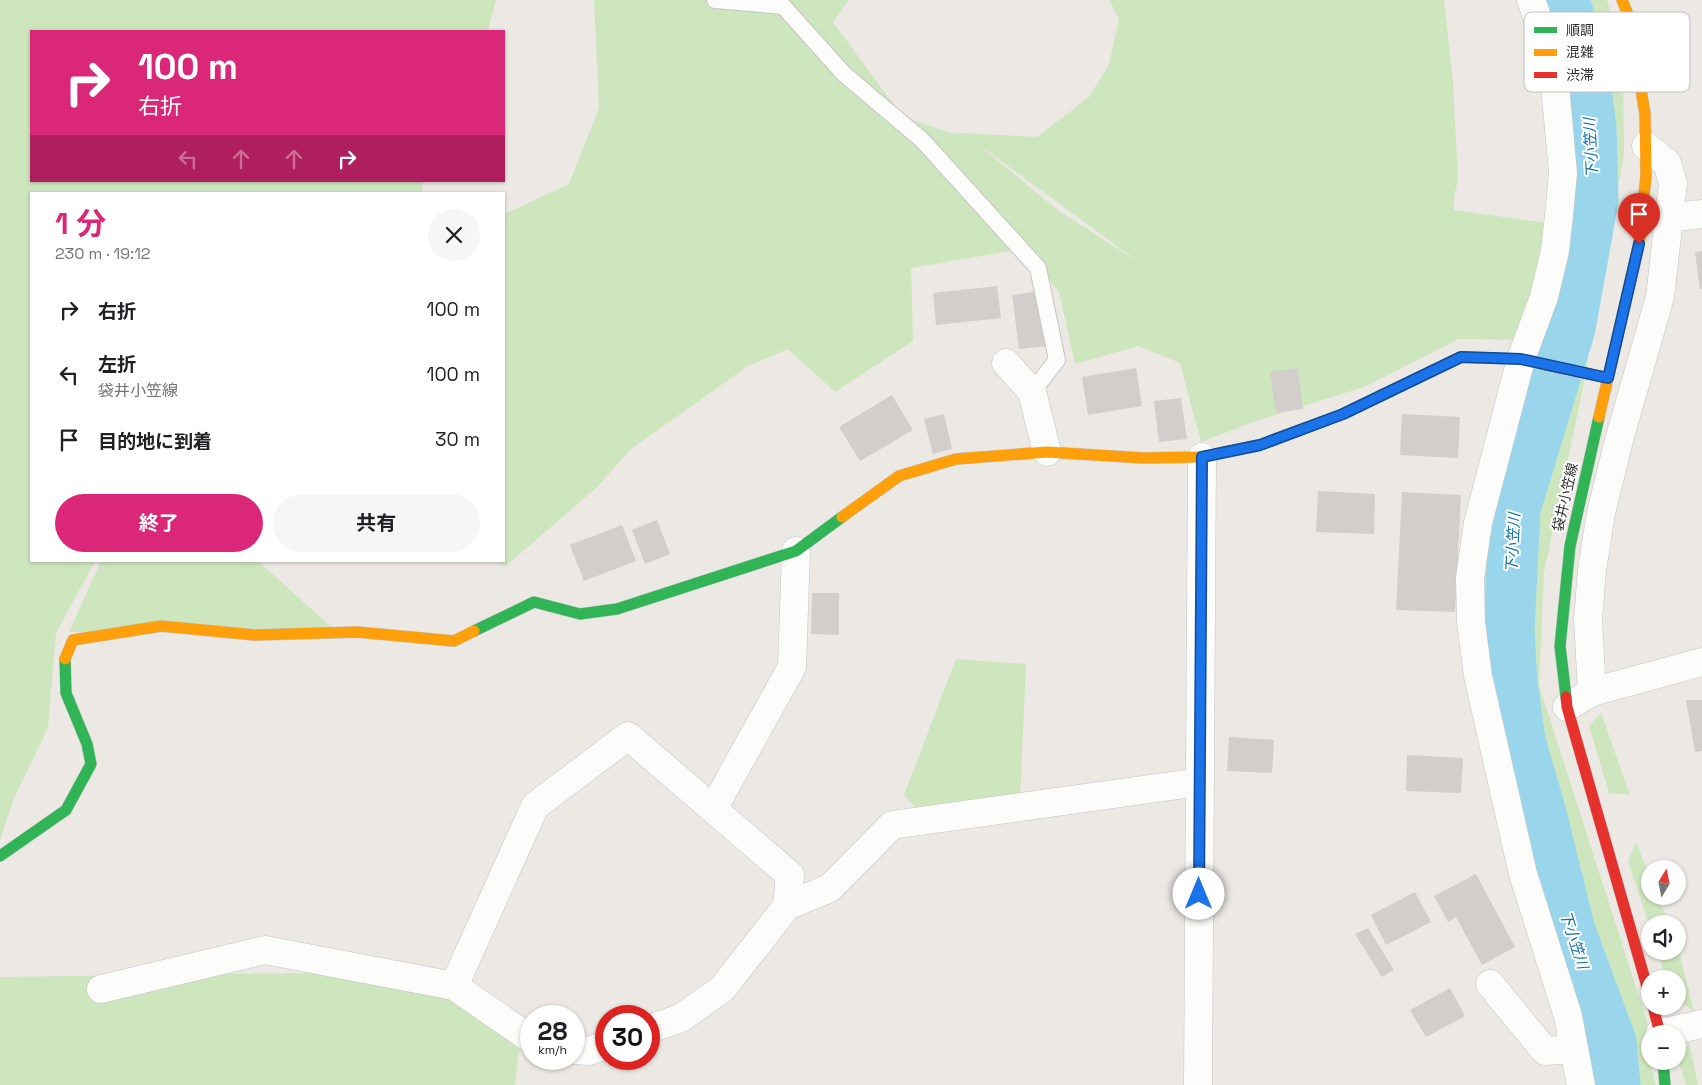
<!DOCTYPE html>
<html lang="ja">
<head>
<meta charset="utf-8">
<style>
	:root { --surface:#fff; --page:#f6f6f6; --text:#202124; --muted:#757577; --accent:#db2777 }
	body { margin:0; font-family:"Space Grotesk","Noto Sans JP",sans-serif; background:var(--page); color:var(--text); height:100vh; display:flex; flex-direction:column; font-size:19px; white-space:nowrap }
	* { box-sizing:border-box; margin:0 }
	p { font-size:16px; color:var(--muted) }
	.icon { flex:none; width:28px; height:28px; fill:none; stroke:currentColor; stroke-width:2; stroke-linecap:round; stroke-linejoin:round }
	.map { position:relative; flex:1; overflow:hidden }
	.drawer { position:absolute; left:30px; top:192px; width:475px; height:370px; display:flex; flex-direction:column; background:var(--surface); border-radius:0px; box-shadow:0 1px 4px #0004 }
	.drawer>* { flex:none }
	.hud { position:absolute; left:30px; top:30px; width:475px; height:152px; border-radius:0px; box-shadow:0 1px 4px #0004; background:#db2777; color:#fff; overflow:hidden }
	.needle { width:32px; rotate:10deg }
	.buttons { position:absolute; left:1641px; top:860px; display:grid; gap:10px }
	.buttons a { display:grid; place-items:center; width:45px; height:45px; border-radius:50%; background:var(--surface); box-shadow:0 1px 4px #0004; font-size:25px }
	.speed { position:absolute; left:520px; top:1005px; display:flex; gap:10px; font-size:25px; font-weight:700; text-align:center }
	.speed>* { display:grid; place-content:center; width:65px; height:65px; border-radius:50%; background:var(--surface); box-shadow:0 1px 4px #0004; line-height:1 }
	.speed small { font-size:12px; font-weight:400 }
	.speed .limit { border:8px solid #d22; background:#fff; color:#111 }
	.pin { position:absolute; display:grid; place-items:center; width:42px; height:42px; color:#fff; margin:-51px -21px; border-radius:50% 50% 50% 0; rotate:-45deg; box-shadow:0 0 5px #0007 }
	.pin .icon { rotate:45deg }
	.me { position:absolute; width:55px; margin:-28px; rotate:0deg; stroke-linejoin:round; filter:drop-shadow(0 0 4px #0008) }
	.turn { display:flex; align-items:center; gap:18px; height:105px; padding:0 25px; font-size:22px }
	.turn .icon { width:65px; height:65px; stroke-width:2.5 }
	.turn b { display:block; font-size:35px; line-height:42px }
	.lanes { display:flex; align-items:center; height:48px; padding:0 25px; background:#0003; justify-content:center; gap:25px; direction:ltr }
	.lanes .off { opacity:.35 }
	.round { display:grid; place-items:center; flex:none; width:52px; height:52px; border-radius:26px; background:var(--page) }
	.overview { display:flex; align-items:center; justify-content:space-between; height:85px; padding:0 25px }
	h1 { font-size:30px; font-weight:700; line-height:38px; color:var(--accent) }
	.primary-button { display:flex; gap:10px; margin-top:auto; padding:10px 25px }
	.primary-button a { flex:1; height:58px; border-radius:30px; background:var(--accent); color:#fff; font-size:20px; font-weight:700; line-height:58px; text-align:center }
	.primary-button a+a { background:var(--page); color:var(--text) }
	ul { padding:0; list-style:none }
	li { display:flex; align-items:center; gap:15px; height:65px; padding:0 25px }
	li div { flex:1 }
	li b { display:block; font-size:19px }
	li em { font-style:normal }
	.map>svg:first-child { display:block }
	.green { fill:#cee6be; fill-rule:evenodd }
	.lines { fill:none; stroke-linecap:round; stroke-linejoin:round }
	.river { stroke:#99d6ec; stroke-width:51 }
	.building { fill:#d1cecb }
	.lane-casing { stroke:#c5c4c5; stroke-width:18 }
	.street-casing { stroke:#c5c4c5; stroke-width:29 }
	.fast-casing { stroke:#c5c4c5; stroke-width:12 }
	.slow-casing { stroke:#c5c4c5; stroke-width:12 }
	.jam-casing { stroke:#c5c4c5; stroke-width:12 }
	.lane { stroke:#fcfcfb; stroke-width:16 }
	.street { stroke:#fcfcfb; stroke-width:28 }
	.fast { stroke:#30b455; stroke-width:11 }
	.slow { stroke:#ff9f0a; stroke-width:11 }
	.jam { stroke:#e5322d; stroke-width:11 }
	.route-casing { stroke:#114b97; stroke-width:12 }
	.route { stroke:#1a73e8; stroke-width:9 }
	.labels { text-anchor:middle; stroke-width:4; stroke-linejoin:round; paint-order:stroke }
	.street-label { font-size:14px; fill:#2e2e2e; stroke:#fff }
	.water-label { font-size:15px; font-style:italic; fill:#0d6fa3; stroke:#fff }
	.key { fill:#fff; stroke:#c0c0c0; stroke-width:1 }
	.key-label { font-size:14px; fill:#2e2e2e }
</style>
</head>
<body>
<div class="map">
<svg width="1702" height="1085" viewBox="0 0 1702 1085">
	<rect width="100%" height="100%" fill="#ece8e4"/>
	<!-- green -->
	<g class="green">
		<path d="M 0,0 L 496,0 L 488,31 L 31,31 L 31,181 L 423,181 L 422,194 L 31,194 L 31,561 L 95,561 L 56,633 L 48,728 L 14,798 L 0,840 Z"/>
		<path d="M 594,0 L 849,0 L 833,22 L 902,116 L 953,134 L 963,133 L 1037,137 L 1090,96 L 1109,64 L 1119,19 L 1109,0 L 1444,0 L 1453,82 L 1458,180 L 1454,197 L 1454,210 L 1548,223 L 1540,281 L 1519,340 L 1459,339 L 1364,387 L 1259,420 L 1201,442 L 1180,363 L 1138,346 L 1075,364 L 1059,292 L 1022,249 L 911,268 L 913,341 L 835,392 L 788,349 L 748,366 L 631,449 L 597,487 L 506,566 L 497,561 L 504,561 L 504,214 L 569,184 L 599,108 ZM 975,142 L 1139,262 L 1059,211 Z"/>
		<path d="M 1539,0 L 1607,0 L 1623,61 L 1624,154 L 1583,388 L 1544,572 L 1539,685 L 1651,1034 L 1650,1061 L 1656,1085 L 1574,1085 L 1484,645 L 1483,579 L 1529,373 L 1560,278 Z"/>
		<path d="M 101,561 L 258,561 L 338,633 L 69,632 Z"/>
		<path d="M 956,659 L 1026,664 L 1020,800 L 916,808 L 904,795 Z"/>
		<path d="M 1601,713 L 1630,795 L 1609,793 L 1589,726 Z"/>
		<path d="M 1636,842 L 1650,877 L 1650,896 L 1658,896 L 1669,924 L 1650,924 L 1650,928 L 1628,861 Z"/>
		<path d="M 1678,947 L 1694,1011 L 1678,1000 L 1678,979 L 1666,979 L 1658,951 L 1678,951 Z"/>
		<path d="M 455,971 L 521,1032 L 515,1085 L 0,1085 L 0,977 Z"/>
		<path d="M 1689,1042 L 1698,1085 L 1686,1085 L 1679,1062 Z"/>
	</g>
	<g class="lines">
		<!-- river -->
		<path class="river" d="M 1564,0 L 1582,58 L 1591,128 L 1593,200 L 1570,328 L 1515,509 L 1509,630 L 1512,682 L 1520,741 L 1540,810 L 1570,931 L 1611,1042 L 1615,1085"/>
	</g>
	<!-- building -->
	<g class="building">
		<path d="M 1702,251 L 1702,289 L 1700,289 L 1695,252 Z"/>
		<path d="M 997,286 L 1001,318 L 936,325 L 933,293 Z"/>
		<path d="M 1041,291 L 1048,346 L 1019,349 L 1012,295 Z"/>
		<path d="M 1136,368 L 1142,406 L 1088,415 L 1082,377 Z"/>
		<path d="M 1298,368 L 1303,409 L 1276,413 L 1270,372 Z"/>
		<path d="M 892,395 L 913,430 L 860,461 L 839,427 Z"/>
		<path d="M 1181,398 L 1187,439 L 1159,442 L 1154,401 Z"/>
		<path d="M 944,414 L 952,449 L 933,454 L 924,419 Z"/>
		<path d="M 1402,414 L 1460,417 L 1458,458 L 1400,455 Z"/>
		<path d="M 1318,491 L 1375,494 L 1374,534 L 1316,532 Z"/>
		<path d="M 1402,492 L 1461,495 L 1455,612 L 1396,610 Z"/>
		<path d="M 657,520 L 670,554 L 645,564 L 632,530 Z"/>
		<path d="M 622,525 L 636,561 L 584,581 L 570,545 Z"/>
		<path d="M 812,593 L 839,593 L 839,635 L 811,634 Z"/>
		<path d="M 1686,700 L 1702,700 L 1702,751 L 1695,752 Z"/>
		<path d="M 1229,737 L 1274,740 L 1272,773 L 1227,771 Z"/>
		<path d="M 1407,755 L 1463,758 L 1461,793 L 1406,791 Z"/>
		<path d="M 1476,874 L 1515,947 L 1482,965 L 1456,917 L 1448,922 L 1434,896 Z"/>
		<path d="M 1415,892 L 1431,922 L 1386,945 L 1371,915 Z"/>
		<path d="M 1368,928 L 1394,970 L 1382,977 L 1355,934 Z"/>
		<path d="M 1450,988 L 1465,1016 L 1426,1037 L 1410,1010 Z"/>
	</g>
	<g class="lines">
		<defs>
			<path id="lane" d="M 715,0 L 783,6 L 844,74 L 922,140 L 1038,268 L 1057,360 L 1032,392"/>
			<g id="street">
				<path d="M 1531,0 L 1541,28 L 1555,86 L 1563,173 L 1559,215 L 1555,251 L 1544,297 L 1521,359 L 1478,523 L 1470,578 L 1471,622 L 1478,676 L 1523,874 L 1568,1016 L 1581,1085"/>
				<path d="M 1669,218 L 1702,214"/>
				<path d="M 1006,363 L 1032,392 L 1047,452"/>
				<path d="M 1592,692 L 1702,662"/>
				<path d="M 1567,707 L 1592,692 L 1588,620 L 1592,570 L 1601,513 L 1619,440 L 1660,297 L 1673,183 L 1667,163 L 1646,146"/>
				<path d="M 713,809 L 792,667 L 796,551"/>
				<path d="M 787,906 L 830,888 L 892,825 L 1200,782"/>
				<path d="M 1490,984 L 1545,1051 L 1574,1049"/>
				<path d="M 454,986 L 535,806 L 628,736 L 790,875 L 787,906 L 722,989 L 681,1018 L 649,1029"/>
				<path d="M 101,989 L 265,950 L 454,986 L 531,1039"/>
				<path d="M 1660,1033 L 1702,1024"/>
				<path d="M 574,1050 L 589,1051 L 606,1045"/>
				<path d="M 1198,1085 L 1202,457"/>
			</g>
			<g id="fast">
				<path d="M 1225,452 L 1260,445 L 1343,414 L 1461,357 L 1521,359 L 1542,364"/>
				<path d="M 474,631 L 534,602 L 580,614 L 617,609 L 796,551 L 842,517"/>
				<path d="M 1566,697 L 1560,646 L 1570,546 L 1599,417"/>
				<path d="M 0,856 L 66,810 L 91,764 L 87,744 L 66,693 L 65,659"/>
				<path d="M 1663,1061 L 1665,1085"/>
			</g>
			<g id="slow">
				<path d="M 1599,417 L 1639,243 L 1646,176 L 1645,114 L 1629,17 L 1622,0"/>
				<path d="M 842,517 L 899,476 L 956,459 L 1047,452 L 1143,458 L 1202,457 L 1225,452"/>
				<path d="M 65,659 L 73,640 L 161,626 L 255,635 L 357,632 L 454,641 L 474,631"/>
			</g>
			<g id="jam">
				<path d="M 1542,364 L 1608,378"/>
				<path d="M 1566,697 L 1567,707 L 1650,997"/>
				<path d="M 1653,1006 L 1660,1034"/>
			</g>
		</defs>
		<!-- lane casing -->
		<use href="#lane" class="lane-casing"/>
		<!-- street casing -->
		<use href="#street" class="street-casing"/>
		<!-- fast casing -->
		<use href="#fast" class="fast-casing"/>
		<!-- slow casing -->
		<use href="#slow" class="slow-casing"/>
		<!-- jam casing -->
		<use href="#jam" class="jam-casing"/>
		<!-- lane -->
		<use href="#lane" class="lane"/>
		<!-- street -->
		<use href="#street" class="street"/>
		<!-- fast -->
		<use href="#fast" class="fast"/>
		<!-- slow -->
		<use href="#slow" class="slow"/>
		<!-- jam -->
		<use href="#jam" class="jam"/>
	</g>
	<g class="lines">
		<defs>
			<path id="route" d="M 1199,894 L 1202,457 L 1260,445 L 1343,414 L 1461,357 L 1521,359 L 1608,378 L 1639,244"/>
		</defs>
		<!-- route casing -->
		<use href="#route" class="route-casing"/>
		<!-- route -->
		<use href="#route" class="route"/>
	</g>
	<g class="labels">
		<!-- street labels -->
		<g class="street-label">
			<text transform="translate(1565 497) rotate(-77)" y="5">袋井小笠線</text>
		</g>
		<!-- water labels -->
		<g class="water-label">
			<text transform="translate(1591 148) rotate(-93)" y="5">下小笠川</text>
			<text transform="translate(1513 543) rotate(-87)" y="5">下小笠川</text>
			<text transform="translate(1574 940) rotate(72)" y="5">下小笠川</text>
		</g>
	</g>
	<!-- legend -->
	<rect x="1524" y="12" width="166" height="80" rx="8" class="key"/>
	<rect x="1534" y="27" width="23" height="6" fill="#30b455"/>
	<rect x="1534" y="49" width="23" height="7" fill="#ff9f0a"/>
	<rect x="1534" y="72" width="23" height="6" fill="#e5322d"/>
	<g class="key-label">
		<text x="1566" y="35">順調</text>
		<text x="1566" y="57">混雑</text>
		<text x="1566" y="80">渋滞</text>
	</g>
</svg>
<div class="buttons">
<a><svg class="needle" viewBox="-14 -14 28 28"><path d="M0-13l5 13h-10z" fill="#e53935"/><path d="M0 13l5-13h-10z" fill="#757577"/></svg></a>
<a><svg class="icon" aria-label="sound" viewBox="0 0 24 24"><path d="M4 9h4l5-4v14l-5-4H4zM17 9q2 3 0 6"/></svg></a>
<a>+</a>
<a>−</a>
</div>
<div class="speed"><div>28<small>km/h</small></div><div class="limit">30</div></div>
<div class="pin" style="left:1639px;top:244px;background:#d93025"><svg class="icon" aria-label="arrive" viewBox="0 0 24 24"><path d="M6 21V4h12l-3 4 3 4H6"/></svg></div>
<svg class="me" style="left:1199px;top:894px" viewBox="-20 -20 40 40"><circle r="19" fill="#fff"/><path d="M0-13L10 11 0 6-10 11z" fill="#1a73e8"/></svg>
<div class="hud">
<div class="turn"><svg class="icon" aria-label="right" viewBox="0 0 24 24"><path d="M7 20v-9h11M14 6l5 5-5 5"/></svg><div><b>100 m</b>右折</div></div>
<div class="lanes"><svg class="icon off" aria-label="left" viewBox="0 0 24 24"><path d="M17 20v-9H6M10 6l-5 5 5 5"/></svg><svg class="icon off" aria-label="ahead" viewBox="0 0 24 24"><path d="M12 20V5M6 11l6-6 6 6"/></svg><svg class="icon off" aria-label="ahead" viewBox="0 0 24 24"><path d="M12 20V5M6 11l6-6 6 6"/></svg><svg class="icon" aria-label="right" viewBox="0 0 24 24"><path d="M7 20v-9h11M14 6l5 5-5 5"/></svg></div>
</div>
<section class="drawer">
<div class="overview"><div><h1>1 分</h1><p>230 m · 19:12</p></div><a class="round"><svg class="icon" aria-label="close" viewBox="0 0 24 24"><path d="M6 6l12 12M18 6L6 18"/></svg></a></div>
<ul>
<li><svg class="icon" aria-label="right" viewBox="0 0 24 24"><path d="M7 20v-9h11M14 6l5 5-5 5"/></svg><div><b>右折</b></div><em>100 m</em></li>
<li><svg class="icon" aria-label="left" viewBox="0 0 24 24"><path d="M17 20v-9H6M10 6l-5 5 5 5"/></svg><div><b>左折</b><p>袋井小笠線</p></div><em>100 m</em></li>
<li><svg class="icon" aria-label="arrive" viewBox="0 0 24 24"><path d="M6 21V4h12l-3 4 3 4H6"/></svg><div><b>目的地に到着</b></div><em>30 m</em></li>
</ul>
<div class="primary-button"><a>終了</a><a>共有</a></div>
</section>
</div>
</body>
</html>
